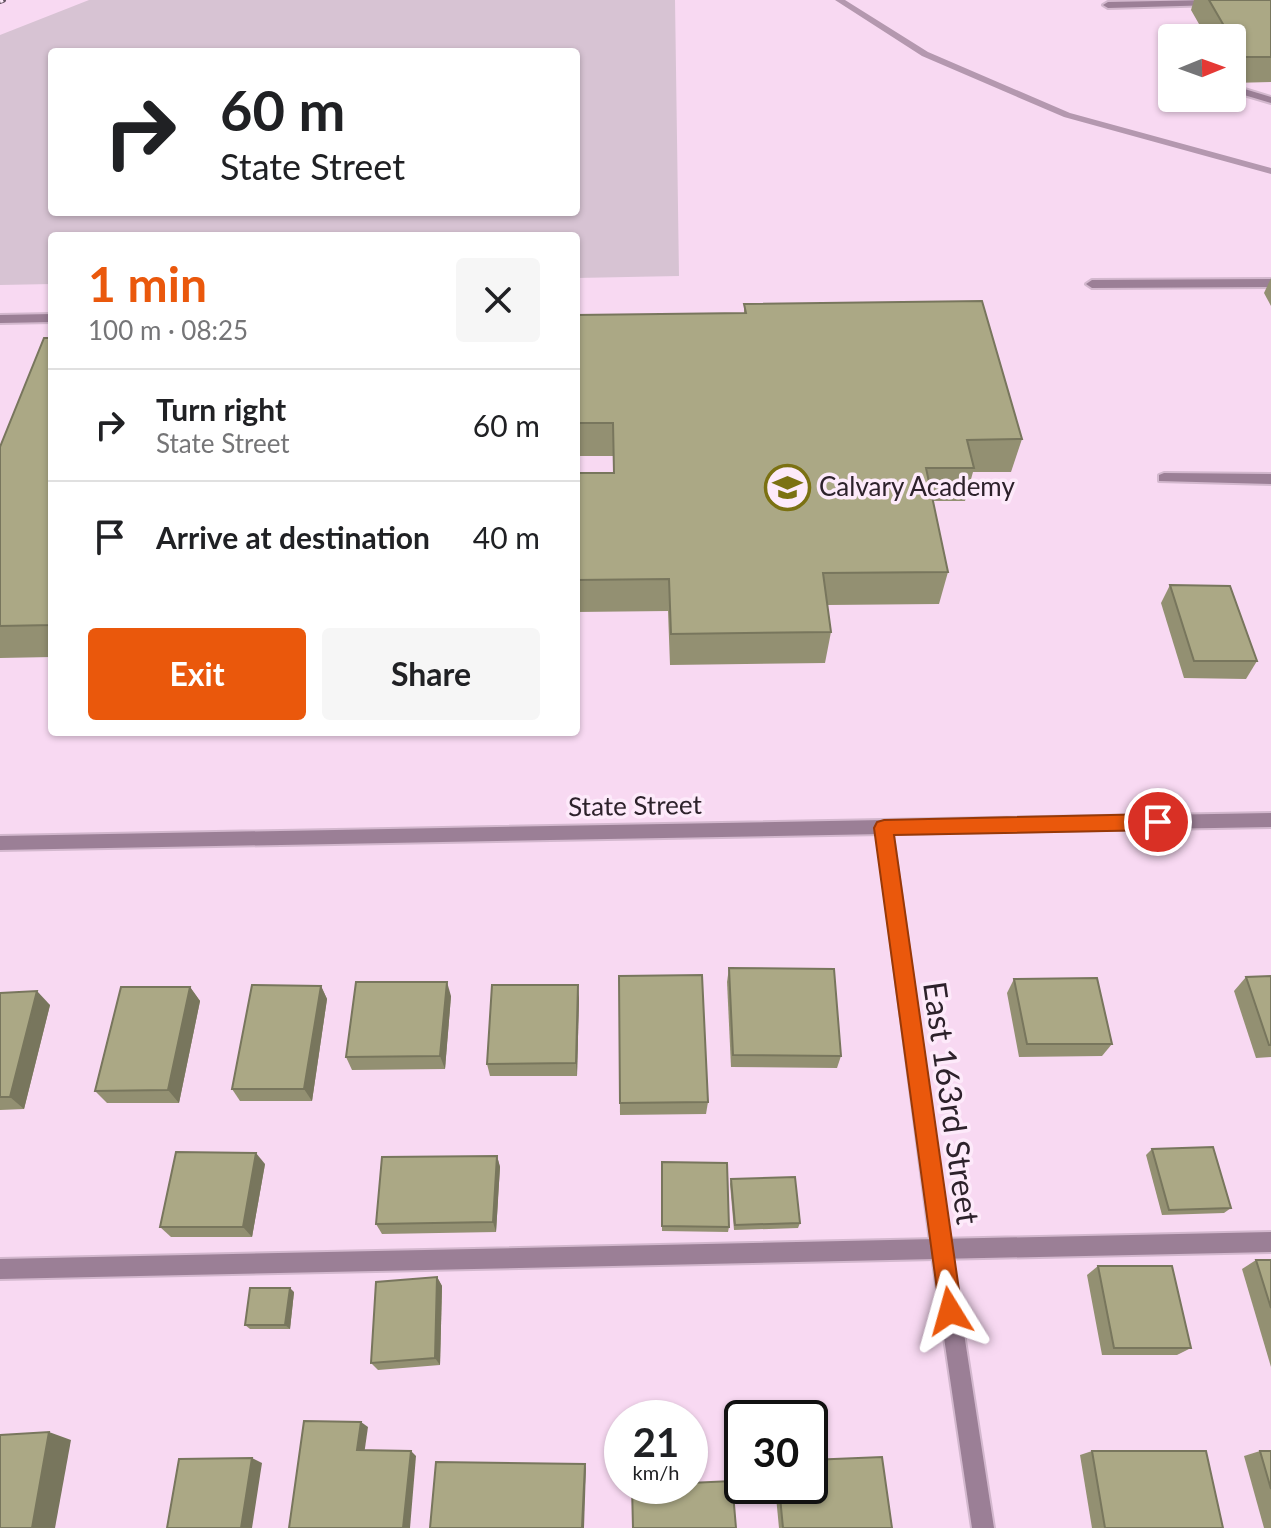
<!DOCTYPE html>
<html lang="en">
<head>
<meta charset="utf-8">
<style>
	:root { --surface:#fff; --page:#f6f6f6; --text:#202124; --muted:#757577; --line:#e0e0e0; --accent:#ea580c }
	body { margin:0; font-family:Lato,sans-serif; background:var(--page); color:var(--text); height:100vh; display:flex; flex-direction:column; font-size:30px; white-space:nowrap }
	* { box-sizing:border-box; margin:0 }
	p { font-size:26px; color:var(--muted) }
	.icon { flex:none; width:44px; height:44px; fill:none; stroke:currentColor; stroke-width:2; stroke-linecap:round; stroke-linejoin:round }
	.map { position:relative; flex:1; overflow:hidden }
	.panel { position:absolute; left:48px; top:232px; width:532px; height:504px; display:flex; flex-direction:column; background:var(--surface); border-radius:8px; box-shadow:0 2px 6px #0004 }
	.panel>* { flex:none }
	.hud { position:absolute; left:48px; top:48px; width:532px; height:168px; border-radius:8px; box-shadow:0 2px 6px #0004; background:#fff; color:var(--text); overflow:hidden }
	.needle { width:52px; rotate:89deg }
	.controls { position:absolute; left:1158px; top:24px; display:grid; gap:16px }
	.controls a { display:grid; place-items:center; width:88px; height:88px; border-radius:8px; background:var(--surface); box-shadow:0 2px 6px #0004; font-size:40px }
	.speed { position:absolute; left:604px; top:1400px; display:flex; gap:16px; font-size:40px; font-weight:700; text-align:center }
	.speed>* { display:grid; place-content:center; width:104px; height:104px; border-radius:50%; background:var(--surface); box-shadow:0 2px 6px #0004; line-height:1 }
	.speed small { font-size:20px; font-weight:400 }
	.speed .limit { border:4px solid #111; border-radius:12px; background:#fff; color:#111 }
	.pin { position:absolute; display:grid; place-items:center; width:68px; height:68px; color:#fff; margin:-34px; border:4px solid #fff; border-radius:50%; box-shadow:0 2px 8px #0007 }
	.me { position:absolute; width:88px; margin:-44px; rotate:352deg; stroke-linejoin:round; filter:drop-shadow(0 0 6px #0008) }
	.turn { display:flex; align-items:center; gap:28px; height:168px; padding:0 40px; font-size:36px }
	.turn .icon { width:104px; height:104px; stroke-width:2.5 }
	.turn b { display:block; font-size:56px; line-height:68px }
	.round { display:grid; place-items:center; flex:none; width:84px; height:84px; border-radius:8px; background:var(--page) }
	.headline { display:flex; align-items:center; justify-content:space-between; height:136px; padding:0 40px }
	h1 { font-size:48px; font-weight:700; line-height:60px; color:var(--accent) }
	.primary-button { display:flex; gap:16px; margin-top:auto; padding:16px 40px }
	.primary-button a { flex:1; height:92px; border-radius:8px; background:var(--accent); color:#fff; font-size:32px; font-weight:700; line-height:92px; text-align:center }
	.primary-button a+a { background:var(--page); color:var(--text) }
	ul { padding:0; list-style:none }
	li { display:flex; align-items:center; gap:24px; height:112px; padding:0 40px; border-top:2px solid var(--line) }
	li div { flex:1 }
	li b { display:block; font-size:30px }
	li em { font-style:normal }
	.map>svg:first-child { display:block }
	.green { fill:#d7c3d3; fill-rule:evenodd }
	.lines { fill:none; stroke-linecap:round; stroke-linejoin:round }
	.stream { fill:#b498af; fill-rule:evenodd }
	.service-casing { stroke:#d3b8ce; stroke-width:4 }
	.minor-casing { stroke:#d3b8ce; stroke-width:4 }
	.tertiary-casing { stroke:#d3b8ce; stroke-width:4 }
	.service { fill:#9b7f96; fill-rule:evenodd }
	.minor { fill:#9b7f96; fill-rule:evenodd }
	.tertiary { fill:#9b7f96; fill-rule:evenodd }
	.rail-casing { stroke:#61505e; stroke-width:6 }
	.rail { stroke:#fdeafa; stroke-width:4; stroke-dasharray:12; stroke-linecap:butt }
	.wall { fill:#939072 }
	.shaded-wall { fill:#78765d }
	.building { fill:#aba885; stroke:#78765d; stroke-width:2 }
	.route { fill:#ea580c; stroke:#983908; stroke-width:2 }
	.labels { text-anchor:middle; stroke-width:7; stroke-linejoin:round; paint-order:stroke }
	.poi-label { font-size:26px; fill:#2d222b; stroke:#fdeafa; text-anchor:start }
	.street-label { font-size:26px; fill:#2d222b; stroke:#fdeafa }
	.near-street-label { font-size:32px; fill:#2d222b; stroke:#fdeafa }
</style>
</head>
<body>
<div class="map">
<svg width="1271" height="1528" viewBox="0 0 1271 1528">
	<rect width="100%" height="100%" fill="#f8d9f2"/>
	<!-- green -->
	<path class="green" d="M 89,0 L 675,0 L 679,276 L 576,278 L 576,236 L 52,236 L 52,284 L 0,285 L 0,35 ZM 52,52 L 576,52 L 576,212 L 52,212 Z"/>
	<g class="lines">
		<!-- stream -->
		<path class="stream" d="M 835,0 L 845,0 L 928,52 L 1070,113 L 1271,168 L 1271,174 L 1064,117 L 922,56 Z"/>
		<defs>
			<g id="service">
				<path d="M 1213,0 L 1216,1 L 1216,5 L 1108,8 L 1103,5 L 1108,2 Z"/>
				<path d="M 1238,87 L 1271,97 L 1271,103 L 1234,92 L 1233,90 Z"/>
				<path d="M 1271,279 L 1271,287 L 1092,288 L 1086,284 L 1092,280 Z"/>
				<path d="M 52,314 L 52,322 L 0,323 L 0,315 Z"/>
				<path d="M 1164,473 L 1271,474 L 1271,484 L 1159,481 L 1159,475 Z"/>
				<path d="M 1271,1232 L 1271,1252 L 0,1279 L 0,1259 Z"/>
			</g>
			<path id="minor" d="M 884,821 L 890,823 L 892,828 L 951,1249 L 994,1528 L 972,1528 L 931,1249 L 876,828 L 878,823 Z"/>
			<path id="tertiary" d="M 1271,813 L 1271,827 L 0,850 L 0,836 Z"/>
		</defs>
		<!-- service casing -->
		<use href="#service" class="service-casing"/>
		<!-- minor casing -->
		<use href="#minor" class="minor-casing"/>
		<!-- tertiary casing -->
		<use href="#tertiary" class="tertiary-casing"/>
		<!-- service -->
		<use href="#service" class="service"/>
		<!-- minor -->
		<use href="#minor" class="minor"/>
		<!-- tertiary -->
		<use href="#tertiary" class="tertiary"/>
		<defs>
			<path id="rail" d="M 0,1 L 3,0"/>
		</defs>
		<!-- rail casing -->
		<use href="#rail" class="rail-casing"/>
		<!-- rail -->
		<use href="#rail" class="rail"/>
	</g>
	<!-- wall -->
	<g class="wall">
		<path d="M 1194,0 L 1271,0 L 1271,82 L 1232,83 L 1232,38 L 1207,38 L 1191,10 Z"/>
		<path d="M 1271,278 L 1271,306 L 1264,293 Z"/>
		<path d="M 744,304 L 1022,439 L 1011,472 L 973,472 L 965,501 L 933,501 L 948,572 L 939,604 L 827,605 L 831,632 L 825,663 L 670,665 L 668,611 L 576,612 L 576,473 L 614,473 L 613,456 L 576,456 L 576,315 L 744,313 Z"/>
		<path d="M 52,338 L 52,657 L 0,658 L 0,447 Z"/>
		<path d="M 1170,585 L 1257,661 L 1246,679 L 1184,678 L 1161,603 Z"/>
		<path d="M 729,968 L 841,1056 L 837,1068 L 731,1067 L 727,982 Z"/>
		<path d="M 619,976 L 708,1102 L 706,1114 L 620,1115 Z"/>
		<path d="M 1271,976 L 1271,1057 L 1256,1058 L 1234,991 L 1246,977 Z"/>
		<path d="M 1014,979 L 1112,1044 L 1102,1056 L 1019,1057 L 1007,993 Z"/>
		<path d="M 321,986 L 327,999 L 312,1101 L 240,1101 L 232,1089 Z"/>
		<path d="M 190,987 L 200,1001 L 179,1103 L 107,1103 L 95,1091 Z"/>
		<path d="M 0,993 L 50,1005 L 24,1109 L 0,1110 Z"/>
		<path d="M 451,996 L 445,1069 L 352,1070 L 346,1057 Z"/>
		<path d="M 579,998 L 577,1076 L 490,1076 L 487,1064 Z"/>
		<path d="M 1152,1149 L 1231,1208 L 1224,1213 L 1162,1215 L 1146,1155 Z"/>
		<path d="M 497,1156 L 500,1167 L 496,1232 L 382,1234 L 376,1224 Z"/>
		<path d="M 662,1162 L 729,1227 L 728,1232 L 662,1231 Z"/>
		<path d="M 265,1164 L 252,1237 L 171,1237 L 160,1227 Z"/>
		<path d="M 731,1179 L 800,1223 L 798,1228 L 734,1230 L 730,1184 Z"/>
		<path d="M 1256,1260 L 1271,1260 L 1271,1367 L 1242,1269 Z"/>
		<path d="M 1098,1266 L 1191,1348 L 1177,1355 L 1102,1355 L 1087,1275 Z"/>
		<path d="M 437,1277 L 442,1286 L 440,1365 L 378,1370 L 371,1363 Z"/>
		<path d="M 294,1292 L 290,1329 L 250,1329 L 245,1325 Z"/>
		<path d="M 1092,1451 L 1223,1528 L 1092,1528 L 1080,1455 Z"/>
		<path d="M 1260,1451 L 1271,1451 L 1271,1528 L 1264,1528 L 1244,1456 Z"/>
		<path d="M 775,1486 L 810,1486 L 892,1528 L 779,1528 Z"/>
	</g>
	<!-- shaded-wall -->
	<g class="shaded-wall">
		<path d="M 447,982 L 451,996 L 445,1069 L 440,1056 Z"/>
		<path d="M 578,985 L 579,998 L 577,1076 L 576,1063 Z"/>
		<path d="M 321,986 L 327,999 L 312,1101 L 304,1089 Z"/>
		<path d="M 190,987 L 200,1001 L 179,1103 L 168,1090 Z"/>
		<path d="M 37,991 L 50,1005 L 24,1109 L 10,1097 Z"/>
		<path d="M 256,1153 L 265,1164 L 252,1237 L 243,1227 Z"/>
		<path d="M 497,1156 L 500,1167 L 496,1232 L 493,1222 Z"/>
		<path d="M 437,1277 L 442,1286 L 440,1365 L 435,1358 Z"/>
		<path d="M 290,1288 L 294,1292 L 290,1329 L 285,1325 Z"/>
		<path d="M 361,1422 L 368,1427 L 364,1455 L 357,1450 Z"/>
		<path d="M 49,1432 L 71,1440 L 55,1528 L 32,1528 Z"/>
		<path d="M 411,1451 L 416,1456 L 410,1528 L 403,1528 Z"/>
		<path d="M 252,1458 L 262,1463 L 252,1528 L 241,1528 Z"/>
		<path d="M 585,1464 L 586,1468 L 584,1528 L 582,1528 Z"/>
	</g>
	<!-- building -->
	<g class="building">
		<path d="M 1209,0 L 1271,0 L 1271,57 L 1232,57 L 1232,38 L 1216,38 L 1212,31 L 1227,31 Z"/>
		<path d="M 982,301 L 1022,439 L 967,440 L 974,468 L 926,468 L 948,572 L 823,573 L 831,632 L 671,634 L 669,579 L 576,580 L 576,473 L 614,473 L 613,423 L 576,423 L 576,315 L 746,313 L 744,304 Z"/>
		<path d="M 44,338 L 52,338 L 52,625 L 0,626 L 0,447 Z"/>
		<path d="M 1170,585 L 1230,586 L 1257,661 L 1194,661 Z"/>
		<path d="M 729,968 L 834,969 L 841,1056 L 733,1055 Z"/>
		<path d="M 702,975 L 708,1102 L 620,1103 L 619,976 Z"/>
		<path d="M 1271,976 L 1271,1045 L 1269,1045 L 1246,977 Z"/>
		<path d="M 1097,978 L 1112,1044 L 1027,1044 L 1014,979 Z"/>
		<path d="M 356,982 L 447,982 L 440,1056 L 346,1057 Z"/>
		<path d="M 252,985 L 321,986 L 304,1089 L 232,1089 Z"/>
		<path d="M 492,985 L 578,985 L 576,1063 L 487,1064 Z"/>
		<path d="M 121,987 L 190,987 L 168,1090 L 95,1091 Z"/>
		<path d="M 37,991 L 10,1097 L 0,1097 L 0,993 Z"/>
		<path d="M 1213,1147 L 1231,1208 L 1169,1210 L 1152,1149 Z"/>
		<path d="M 176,1152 L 256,1153 L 243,1227 L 160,1227 Z"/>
		<path d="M 497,1156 L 493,1222 L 376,1224 L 382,1157 Z"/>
		<path d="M 662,1162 L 727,1163 L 729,1227 L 662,1226 Z"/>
		<path d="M 795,1177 L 800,1223 L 735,1225 L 731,1179 Z"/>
		<path d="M 1256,1260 L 1271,1260 L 1271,1308 Z"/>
		<path d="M 1098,1266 L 1172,1266 L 1191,1348 L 1114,1348 Z"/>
		<path d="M 437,1277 L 435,1358 L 371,1363 L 376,1282 Z"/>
		<path d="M 250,1288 L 290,1288 L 285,1325 L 245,1325 Z"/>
		<path d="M 304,1421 L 361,1422 L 357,1450 L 411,1451 L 403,1528 L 289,1528 Z"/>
		<path d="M 49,1432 L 32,1528 L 0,1528 L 0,1435 Z"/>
		<path d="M 1092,1451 L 1206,1451 L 1223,1528 L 1105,1528 Z"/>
		<path d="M 1260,1451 L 1271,1451 L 1271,1489 Z"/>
		<path d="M 882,1457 L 892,1528 L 783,1528 L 779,1486 L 810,1486 L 810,1460 Z"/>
		<path d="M 252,1458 L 241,1528 L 167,1528 L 179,1459 Z"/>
		<path d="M 436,1462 L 585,1464 L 582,1528 L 430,1528 Z"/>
		<path d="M 732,1481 L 736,1528 L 633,1528 L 632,1486 L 690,1486 L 690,1483 Z"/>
	</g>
	<!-- route -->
	<path class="route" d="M 1158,814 L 1164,817 L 1167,822 L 1164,828 L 1158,830 L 894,835 L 962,1311 L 958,1319 L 950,1322 L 941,1319 L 874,828 L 877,822 L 884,820 Z"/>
	<!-- icons -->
	<defs>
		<symbol id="school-ring" viewBox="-11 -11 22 22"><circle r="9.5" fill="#fdeafa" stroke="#7b7112" stroke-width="1.5"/><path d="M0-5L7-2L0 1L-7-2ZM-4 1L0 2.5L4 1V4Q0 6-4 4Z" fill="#7b7112"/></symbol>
	</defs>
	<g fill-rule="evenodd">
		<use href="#school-ring" x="762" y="462" width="51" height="51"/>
	</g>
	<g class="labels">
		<!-- poi labels -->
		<g class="poi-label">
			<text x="819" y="496">Calvary Academy</text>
		</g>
		<!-- street labels -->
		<g class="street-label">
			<text transform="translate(635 806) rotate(-1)" y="9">State Street</text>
		</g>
		<!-- near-street labels -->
		<g class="near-street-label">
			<text transform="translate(951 1103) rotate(82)" y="11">East 163rd Street</text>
		</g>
	</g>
</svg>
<div class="controls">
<a><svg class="needle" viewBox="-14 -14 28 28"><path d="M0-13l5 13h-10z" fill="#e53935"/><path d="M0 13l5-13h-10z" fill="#757577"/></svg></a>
</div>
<div class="speed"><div>21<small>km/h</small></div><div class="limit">30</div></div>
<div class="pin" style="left:1158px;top:822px;background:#d93025"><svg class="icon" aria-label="arrive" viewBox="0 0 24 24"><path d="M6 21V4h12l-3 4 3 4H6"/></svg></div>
<svg class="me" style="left:950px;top:1311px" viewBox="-20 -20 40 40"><path d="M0-17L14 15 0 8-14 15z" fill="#ea580c" stroke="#fff" stroke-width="4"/></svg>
<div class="hud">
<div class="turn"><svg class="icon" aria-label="right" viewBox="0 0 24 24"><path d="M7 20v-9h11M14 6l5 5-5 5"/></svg><div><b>60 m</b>State Street</div></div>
</div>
<section class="panel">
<div class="headline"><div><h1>1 min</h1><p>100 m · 08:25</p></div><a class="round"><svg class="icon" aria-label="close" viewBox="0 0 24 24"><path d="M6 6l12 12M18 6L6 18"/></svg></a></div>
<ul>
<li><svg class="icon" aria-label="right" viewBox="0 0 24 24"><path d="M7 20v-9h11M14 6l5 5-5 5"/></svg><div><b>Turn right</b><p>State Street</p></div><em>60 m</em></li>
<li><svg class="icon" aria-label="arrive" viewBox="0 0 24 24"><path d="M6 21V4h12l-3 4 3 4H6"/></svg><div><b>Arrive at destination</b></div><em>40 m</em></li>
</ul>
<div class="primary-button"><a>Exit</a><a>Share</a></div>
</section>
</div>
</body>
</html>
